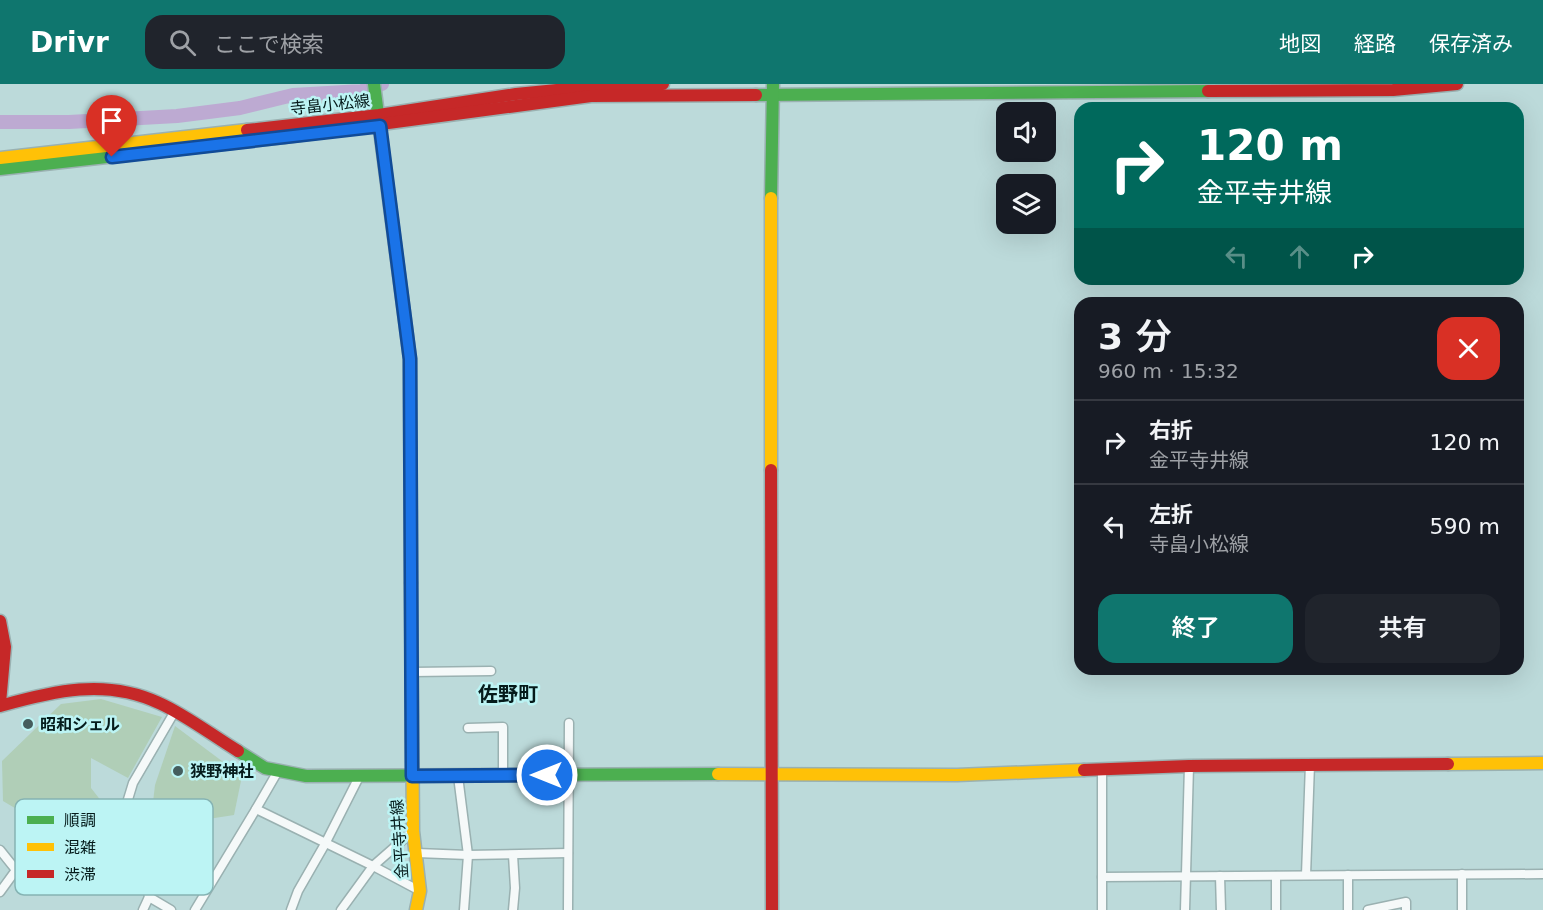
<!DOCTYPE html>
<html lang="ja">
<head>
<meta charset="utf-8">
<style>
	:root { --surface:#171b24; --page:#20242c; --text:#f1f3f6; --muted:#9ea1a6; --line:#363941; --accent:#0f766e }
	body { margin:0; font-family:"DejaVu Sans","Noto Sans JP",sans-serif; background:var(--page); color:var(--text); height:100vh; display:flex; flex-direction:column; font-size:22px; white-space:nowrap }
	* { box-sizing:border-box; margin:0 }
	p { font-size:20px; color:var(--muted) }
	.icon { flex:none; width:33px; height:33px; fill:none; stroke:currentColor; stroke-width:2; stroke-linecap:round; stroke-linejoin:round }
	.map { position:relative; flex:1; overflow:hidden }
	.details { position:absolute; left:1074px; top:213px; width:450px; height:378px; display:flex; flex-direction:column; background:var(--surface); border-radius:18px; box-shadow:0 6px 24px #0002 }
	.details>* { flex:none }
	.hud { position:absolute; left:1074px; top:18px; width:450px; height:183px; border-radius:18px; box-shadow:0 6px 24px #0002; background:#00695c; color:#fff; overflow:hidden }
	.controls { position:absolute; left:996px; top:18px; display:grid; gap:12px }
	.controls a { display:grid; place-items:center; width:60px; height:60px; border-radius:12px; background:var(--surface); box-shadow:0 6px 24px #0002; font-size:30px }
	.pin { position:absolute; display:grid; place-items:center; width:51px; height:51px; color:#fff; margin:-62px -26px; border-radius:50% 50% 50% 0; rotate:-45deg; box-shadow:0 0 6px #0007 }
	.pin .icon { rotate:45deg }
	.me { position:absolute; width:66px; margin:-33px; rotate:270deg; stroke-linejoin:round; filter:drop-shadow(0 0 4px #0008) }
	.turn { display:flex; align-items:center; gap:21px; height:126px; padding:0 24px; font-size:27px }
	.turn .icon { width:78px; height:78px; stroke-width:2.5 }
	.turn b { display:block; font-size:42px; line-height:51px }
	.lanes { display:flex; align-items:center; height:57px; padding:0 24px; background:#0003; justify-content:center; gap:30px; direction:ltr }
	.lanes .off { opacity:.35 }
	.round { display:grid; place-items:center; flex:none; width:63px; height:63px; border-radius:18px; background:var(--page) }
	.overview { display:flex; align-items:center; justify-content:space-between; height:102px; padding:0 24px }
	h1 { font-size:36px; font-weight:600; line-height:45px }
	.cta { display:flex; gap:12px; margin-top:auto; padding:12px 24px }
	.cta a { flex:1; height:69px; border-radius:18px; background:var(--accent); color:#fff; font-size:24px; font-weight:600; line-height:69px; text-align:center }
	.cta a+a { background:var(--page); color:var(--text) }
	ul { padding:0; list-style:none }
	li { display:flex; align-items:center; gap:18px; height:84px; padding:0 24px; border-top:2px solid var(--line) }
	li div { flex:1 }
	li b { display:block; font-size:22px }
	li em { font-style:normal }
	header { display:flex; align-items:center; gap:36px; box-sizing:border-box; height:84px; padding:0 30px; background:var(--accent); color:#fff }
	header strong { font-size:28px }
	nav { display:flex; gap:33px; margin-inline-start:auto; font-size:21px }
	.search { width:420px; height:54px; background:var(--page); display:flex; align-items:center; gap:15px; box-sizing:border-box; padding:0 21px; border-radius:18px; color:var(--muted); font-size:22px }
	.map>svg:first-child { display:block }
	.green { fill:#b0ceb7 }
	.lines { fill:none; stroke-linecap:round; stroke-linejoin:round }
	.river { stroke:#bdaad2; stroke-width:14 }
	.street-casing { stroke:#9ab1b1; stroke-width:11 }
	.fast-casing { stroke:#9ab1b1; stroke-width:15 }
	.slow-casing { stroke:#9ab1b1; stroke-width:15 }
	.jam-casing { stroke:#9ab1b1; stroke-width:15 }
	.street { stroke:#f5f9f9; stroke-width:8 }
	.fast { stroke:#4caf50; stroke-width:12 }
	.slow { stroke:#ffc107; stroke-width:12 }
	.jam { stroke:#c62828; stroke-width:12 }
	.route-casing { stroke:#114b97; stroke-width:15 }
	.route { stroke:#1a73e8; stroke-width:10 }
	.poi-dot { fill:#455e5e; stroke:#bcf4f4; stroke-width:2 }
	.labels { text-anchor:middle; stroke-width:5; stroke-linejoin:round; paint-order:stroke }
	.street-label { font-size:16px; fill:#051b1b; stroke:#bcf4f4 }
	.poi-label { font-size:16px; font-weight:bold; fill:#051b1b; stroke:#bcf4f4; text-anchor:start }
	.quarter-label { font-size:20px; font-weight:bold; fill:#051b1b; stroke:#bcf4f4 }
	.key { fill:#bcf4f4; stroke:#85b3b3; stroke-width:1.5 }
	.key-label { font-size:16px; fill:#051b1b }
</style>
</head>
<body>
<header>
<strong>Drivr</strong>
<div class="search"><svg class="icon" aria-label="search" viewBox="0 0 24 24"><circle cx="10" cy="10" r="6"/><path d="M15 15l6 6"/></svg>ここで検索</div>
<nav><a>地図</a><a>経路</a><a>保存済み</a></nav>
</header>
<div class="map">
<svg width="1543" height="826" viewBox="0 0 1543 826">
	<rect width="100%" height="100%" fill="#bcdada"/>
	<!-- green -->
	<g class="green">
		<path d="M 101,615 L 162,633 L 128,694 L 91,674 L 91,704 L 109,727 L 67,755 L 3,717 L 2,677 L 61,620 Z"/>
		<path d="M 175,642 L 242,692 L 234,731 L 150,744 L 155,701 Z"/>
	</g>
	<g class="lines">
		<!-- river -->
		<path class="river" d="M 0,38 L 69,38 L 177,32 L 240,24 L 293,11 L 362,7 L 382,0"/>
		<defs>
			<g id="street">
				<path d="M 412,588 L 491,587"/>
				<path d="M 468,644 L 503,643 L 503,692"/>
				<path d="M 278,687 L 256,725 L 373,782 L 420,807"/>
				<path d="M 458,692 L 468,771 L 464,826"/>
				<path d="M 0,766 L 16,786 L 39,788 L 133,770"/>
				<path d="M 417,769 L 468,771 L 568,769"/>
				<path d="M 1462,790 L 1462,826"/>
				<path d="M 1306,791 L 1310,680"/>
				<path d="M 1220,792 L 1221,826"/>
				<path d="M 1276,792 L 1276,826"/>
				<path d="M 1102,793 L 1543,790"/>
				<path d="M 0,808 L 16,786"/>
				<path d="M 149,813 L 171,826"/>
				<path d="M 143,826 L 149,813 L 145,788 L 133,770 L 126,722 L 133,699 L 175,627"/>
				<path d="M 195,826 L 256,725"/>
				<path d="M 291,826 L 298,807 L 325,760 L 359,693"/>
				<path d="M 341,826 L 373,782 L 413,747"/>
				<path d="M 513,826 L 515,804 L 513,771"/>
				<path d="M 568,826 L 569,639"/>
				<path d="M 1102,826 L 1102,685"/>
				<path d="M 1185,826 L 1189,682"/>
				<path d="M 1348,826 L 1348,791"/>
				<path d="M 1368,826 L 1406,818 L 1406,826"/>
			</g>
			<g id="fast">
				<path d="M 374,0 L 410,275 L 411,499"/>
				<path d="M 756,11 L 1208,7"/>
				<path d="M 0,85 L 284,53"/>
				<path d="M 771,114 L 773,0"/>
				<path d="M 238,667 L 265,684 L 306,692 L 718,690"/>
			</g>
			<g id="slow">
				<path d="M 0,74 L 247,46"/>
				<path d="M 771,114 L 771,386"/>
				<path d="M 411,499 L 413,747 L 420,807 L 416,826"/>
				<path d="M 1448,680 L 1543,679"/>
				<path d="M 718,690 L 957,691 L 1084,686"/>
			</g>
			<g id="jam">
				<path d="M 1208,7 L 1393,6 L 1457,0"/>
				<path d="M 247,46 L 379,31 L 516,10 L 597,2 L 663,0"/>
				<path d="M 284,53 L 591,12 L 756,11"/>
				<path d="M 771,386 L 772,826"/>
				<path d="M 0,537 L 5,563 L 0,619"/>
				<path d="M 0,622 C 53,607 106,594 159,619 C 186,631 213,652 238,667"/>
				<path d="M 1084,686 L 1189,682 L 1448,680"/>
			</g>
		</defs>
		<!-- street casing -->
		<use href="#street" class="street-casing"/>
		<!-- fast casing -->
		<use href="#fast" class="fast-casing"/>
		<!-- slow casing -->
		<use href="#slow" class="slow-casing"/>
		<!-- jam casing -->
		<use href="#jam" class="jam-casing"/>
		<!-- street -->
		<use href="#street" class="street"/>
		<!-- fast -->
		<use href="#fast" class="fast"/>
		<!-- slow -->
		<use href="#slow" class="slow"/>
		<!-- jam -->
		<use href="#jam" class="jam"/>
	</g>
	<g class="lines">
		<defs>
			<path id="route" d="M 112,73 L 380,42 L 410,275 L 412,692 L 547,691"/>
		</defs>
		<!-- route casing -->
		<use href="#route" class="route-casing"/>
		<!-- route -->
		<use href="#route" class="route"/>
	</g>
	<!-- markers -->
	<g class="poi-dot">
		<circle cx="28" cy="640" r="6"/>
		<circle cx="178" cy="687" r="6"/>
	</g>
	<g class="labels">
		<!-- street labels -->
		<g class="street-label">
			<text transform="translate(330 20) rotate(-6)" y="6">寺畠小松線</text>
			<text transform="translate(399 755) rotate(-94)" y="6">金平寺井線</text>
		</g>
		<!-- poi labels -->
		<g class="poi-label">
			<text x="40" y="646">昭和シェル</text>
			<text x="190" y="693">狭野神社</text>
		</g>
		<!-- quarter labels -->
		<g class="quarter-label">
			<text x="508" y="617">佐野町</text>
		</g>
	</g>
	<!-- legend -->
	<rect x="15" y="715" width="198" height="96" rx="9" class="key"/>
	<rect x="27" y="732" width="27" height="8" fill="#4caf50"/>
	<rect x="27" y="759" width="27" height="8" fill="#ffc107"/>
	<rect x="27" y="786" width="27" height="8" fill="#c62828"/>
	<g class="key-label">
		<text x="64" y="742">順調</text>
		<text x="64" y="769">混雑</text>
		<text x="64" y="796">渋滞</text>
	</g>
</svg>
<div class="controls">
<a><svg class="icon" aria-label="sound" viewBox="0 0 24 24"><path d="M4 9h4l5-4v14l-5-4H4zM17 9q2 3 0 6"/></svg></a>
<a><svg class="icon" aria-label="layers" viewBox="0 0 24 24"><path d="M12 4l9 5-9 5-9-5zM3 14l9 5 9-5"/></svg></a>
</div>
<div class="pin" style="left:112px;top:73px;background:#d93025"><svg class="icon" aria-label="arrive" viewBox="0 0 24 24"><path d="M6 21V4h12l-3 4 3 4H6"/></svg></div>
<svg class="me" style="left:547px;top:691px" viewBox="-20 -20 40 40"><circle r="17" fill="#1a73e8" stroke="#fff" stroke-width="3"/><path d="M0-11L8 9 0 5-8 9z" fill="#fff"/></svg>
<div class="hud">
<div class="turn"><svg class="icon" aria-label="right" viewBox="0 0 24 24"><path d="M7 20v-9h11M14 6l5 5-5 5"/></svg><div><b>120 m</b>金平寺井線</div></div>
<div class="lanes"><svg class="icon off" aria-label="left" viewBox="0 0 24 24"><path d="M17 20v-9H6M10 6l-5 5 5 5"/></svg><svg class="icon off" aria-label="ahead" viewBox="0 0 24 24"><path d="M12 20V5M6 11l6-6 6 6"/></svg><svg class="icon" aria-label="right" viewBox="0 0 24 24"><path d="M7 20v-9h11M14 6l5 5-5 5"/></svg></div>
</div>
<section class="details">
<div class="overview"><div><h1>3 分</h1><p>960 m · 15:32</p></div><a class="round" style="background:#d93025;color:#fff"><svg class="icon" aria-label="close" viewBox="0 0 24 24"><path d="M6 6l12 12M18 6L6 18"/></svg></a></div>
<ul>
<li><svg class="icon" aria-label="right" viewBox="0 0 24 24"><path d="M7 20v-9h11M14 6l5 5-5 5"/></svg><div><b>右折</b><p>金平寺井線</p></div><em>120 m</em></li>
<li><svg class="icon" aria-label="left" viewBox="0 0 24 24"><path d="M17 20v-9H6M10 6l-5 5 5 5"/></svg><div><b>左折</b><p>寺畠小松線</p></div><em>590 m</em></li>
</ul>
<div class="cta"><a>終了</a><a>共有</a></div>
</section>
</div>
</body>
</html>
